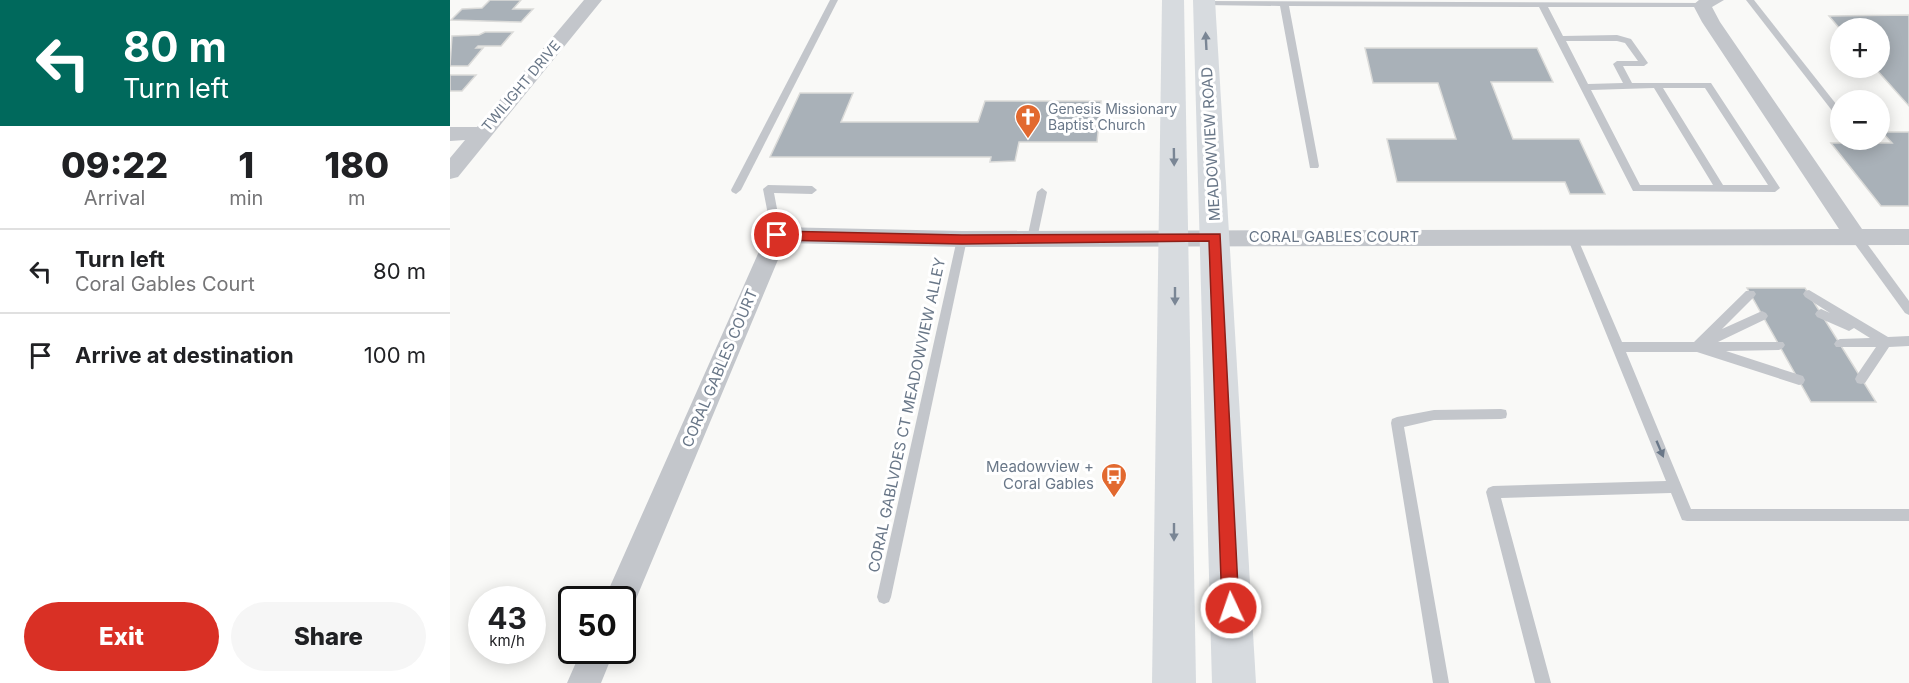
<!DOCTYPE html>
<html lang="en">
<head>
<meta charset="utf-8">
<style>
	:root { --surface:#fff; --page:#f6f6f6; --text:#202124; --muted:#757577; --line:#e0e0e0; --accent:#d93025 }
	body { margin:0; font-family:Inter,sans-serif; background:var(--page); color:var(--text); height:100vh; display:flex; flex-direction:column; font-size:22px; white-space:nowrap }
	* { box-sizing:border-box; margin:0 }
	p { font-size:20px; color:var(--muted) }
	.icon { flex:none; width:33px; height:33px; fill:none; stroke:currentColor; stroke-width:2; stroke-linecap:round; stroke-linejoin:round }
	.map { position:relative; flex:1; overflow:hidden }
	.drawer { display:flex; flex-direction:column; background:var(--surface); width:450px }
	.drawer>* { flex:none }
	.hud { background:#00695c; color:#fff; overflow:hidden }
	.buttons { position:absolute; left:1380px; top:18px; display:grid; gap:12px }
	.buttons a { display:grid; place-items:center; width:60px; height:60px; border-radius:50%; background:var(--surface); box-shadow:0 3px 15px #0003; font-size:30px }
	.speed { position:absolute; left:18px; top:586px; display:flex; gap:12px; font-size:30px; font-weight:700; text-align:center }
	.speed>* { display:grid; place-content:center; width:78px; height:78px; border-radius:50%; background:var(--surface); box-shadow:0 3px 15px #0003; line-height:1 }
	.speed small { font-size:15px; font-weight:400 }
	.speed .limit { border:3px solid #111; border-radius:9px; background:#fff; color:#111 }
	.pin { position:absolute; display:grid; place-items:center; width:51px; height:51px; color:#fff; margin:-26px; border:3px solid #fff; border-radius:50%; box-shadow:0 2px 6px #0007 }
	.me { position:absolute; width:66px; margin:-33px; rotate:357deg; stroke-linejoin:round; filter:drop-shadow(0 0 4px #0008) }
	.turn { display:flex; align-items:center; gap:21px; height:126px; padding:0 24px; font-size:27px }
	.turn .icon { width:78px; height:78px; stroke-width:2.5 }
	.turn b { display:block; font-size:42px; line-height:51px }
	.eta { display:flex; justify-content:space-evenly; align-items:center; height:102px; text-align:center }
	.eta b { font-size:36px; font-weight:800; line-height:42px }
	.primary-button { display:flex; gap:12px; margin-top:auto; padding:12px 24px }
	.primary-button a { flex:1; height:69px; border-radius:36px; background:var(--accent); color:#fff; font-size:24px; font-weight:800; line-height:69px; text-align:center }
	.primary-button a+a { background:var(--page); color:var(--text) }
	ul { padding:0; list-style:none }
	li { display:flex; align-items:center; gap:18px; height:84px; padding:0 24px; border-top:2px solid var(--line) }
	li div { flex:1 }
	li b { display:block; font-size:22px }
	li em { font-style:normal }
	main { display:flex; flex:1; min-height:0 }
	.map>svg:first-child { display:block }
	.building { fill:#a9b1b8; stroke:#dbdbd9; stroke-width:1.5 }
	.lines { fill:none; stroke-linecap:round; stroke-linejoin:round }
	.service { fill:#c3c6cb; fill-rule:evenodd }
	.minor { fill:#c3c6cb; fill-rule:evenodd }
	.secondary { fill:#d7dbdf; fill-rule:evenodd }
	.oneway { fill:#7a8695 }
	.oneway2 { fill:#697788 }
	.route { fill:#d93025; stroke:#8d1f18; stroke-width:1.5 }
	.labels { text-anchor:middle; stroke-width:6; stroke-linejoin:round; paint-order:stroke }
	.far-street-label { font-size:14px; fill:#697788; stroke:#fff }
	.far-poi-label { font-size:14px; fill:#697788; stroke:#fff; text-anchor:start }
	.street-label { font-size:15px; fill:#697788; stroke:#fff }
	.poi-label { font-size:15px; fill:#697788; stroke:#fff; text-anchor:end }
</style>
</head>
<body>
<main>
<section class="drawer">
<div class="hud">
<div class="turn"><svg class="icon" aria-label="left" viewBox="0 0 24 24"><path d="M17 20v-9H6M10 6l-5 5 5 5"/></svg><div><b>80 m</b>Turn left</div></div>
</div>
<div class="eta">
<div><b>09:22</b><p>Arrival</p></div>
<div><b>1</b><p>min</p></div>
<div><b>180</b><p>m</p></div>
</div>
<ul>
<li><svg class="icon" aria-label="left" viewBox="0 0 24 24"><path d="M17 20v-9H6M10 6l-5 5 5 5"/></svg><div><b>Turn left</b><p>Coral Gables Court</p></div><em>80 m</em></li>
<li><svg class="icon" aria-label="arrive" viewBox="0 0 24 24"><path d="M6 21V4h12l-3 4 3 4H6"/></svg><div><b>Arrive at destination</b></div><em>100 m</em></li>
</ul>
<div class="primary-button"><a>Exit</a><a>Share</a></div>
</section>
<div class="map">
<svg width="1459" height="683" viewBox="0 0 1459 683">
	<rect width="100%" height="100%" fill="#f9f9f7"/>
	<!-- building -->
	<g class="building">
		<path d="M 40,0 L 71,0 L 63,9 L 83,9 L 71,22 L 1,20 L 12,9 L 32,8 Z"/>
		<path d="M 1459,15 L 1459,106 L 1425,68 L 1430,68 L 1430,28 L 1390,29 L 1379,16 Z"/>
		<path d="M 35,32 L 63,32 L 51,46 L 28,46 L 26,48 L 33,48 L 18,66 L 0,66 L 2,36 L 29,35 Z"/>
		<path d="M 915,48 L 1087,48 L 1103,82 L 1041,82 L 1063,139 L 1129,139 L 1155,194 L 1120,194 L 1115,182 L 947,182 L 937,139 L 1006,139 L 988,83 L 923,83 Z"/>
		<path d="M 0,75 L 26,75 L 12,91 L 0,91 Z"/>
		<path d="M 350,93 L 403,93 L 391,122 L 528,122 L 535,101 L 651,101 L 647,142 L 569,142 L 565,161 L 540,162 L 541,157 L 320,157 Z"/>
		<path d="M 1432,132 L 1459,132 L 1459,206 L 1431,206 L 1381,143 L 1442,143 Z"/>
		<path d="M 1297,288 L 1355,288 L 1426,402 L 1361,402 Z"/>
	</g>
	<g class="lines">
		<!-- service -->
		<g class="service">
			<path d="M 380,0 L 388,0 L 291,190 L 286,194 L 282,192 L 281,190 Z"/>
			<path d="M 1296,0 L 1304,0 L 1390,109 L 1390,118 L 1387,117 Z"/>
			<path d="M 751,1 L 1255,3 L 1256,5 L 1252,7 L 1098,7 L 1113,36 L 1167,35 L 1181,39 L 1198,63 L 1194,66 L 1173,66 L 1182,83 L 1261,83 L 1330,188 L 1325,192 L 1183,191 L 1089,7 L 839,6 L 869,166 L 868,168 L 860,168 L 830,6 L 754,5 L 751,5 ZM 1116,41 L 1167,41 L 1175,43 L 1188,61 L 1167,61 L 1163,64 L 1173,83 L 1138,84 ZM 1204,88 L 1263,185 L 1190,185 L 1141,90 ZM 1213,88 L 1255,88 L 1318,185 L 1273,185 Z"/>
			<path d="M 318,185 L 362,186 L 367,190 L 362,194 L 324,193 L 332,235 L 327,239 L 322,235 L 313,189 Z"/>
			<path d="M 592,188 L 597,192 L 587,239 L 582,243 L 577,239 L 587,192 Z"/>
			<path d="M 1122,233 L 1127,237 L 1172,342 L 1244,342 L 1296,291 L 1304,291 L 1306,294 L 1304,297 L 1272,329 L 1312,311 L 1316,313 L 1318,316 L 1316,319 L 1268,342 L 1333,342 L 1335,345 L 1333,348 L 1329,350 L 1276,351 L 1353,376 L 1355,380 L 1353,384 L 1349,385 L 1247,352 L 1176,352 L 1241,509 L 1459,509 L 1459,521 L 1237,521 L 1232,520 L 1221,493 L 1051,498 L 1101,683 L 1085,683 L 1036,492 L 1038,488 L 1043,486 L 1216,481 L 1117,237 Z"/>
			<path d="M 1406,233 L 1410,234 L 1459,301 L 1459,315 L 1455,313 L 1402,240 L 1401,237 L 1402,234 Z"/>
			<path d="M 512,235 L 517,239 L 441,597 L 439,602 L 434,604 L 429,602 L 427,597 L 507,239 Z"/>
			<path d="M 1359,290 L 1438,337 L 1459,336 L 1459,346 L 1439,347 L 1415,383 L 1411,384 L 1407,383 L 1405,379 L 1407,375 L 1426,347 L 1386,347 L 1384,344 L 1386,341 L 1390,339 L 1420,338 L 1404,328 L 1399,331 L 1367,317 L 1365,314 L 1367,311 L 1371,309 L 1380,313 L 1355,297 L 1353,294 L 1355,291 Z"/>
			<path d="M 1051,409 L 1056,410 L 1057,414 L 1056,418 L 1051,419 L 984,420 L 954,427 L 999,683 L 983,683 L 941,423 L 942,419 L 947,417 L 984,410 Z"/>
		</g>
		<!-- minor -->
		<g class="minor">
			<path d="M 134,0 L 152,0 L 8,177 L 0,179 L 0,158 L 15,140 L 0,141 L 0,127 L 27,127 Z"/>
			<path d="M 1249,0 L 1274,0 L 1262,7 L 1270,22 L 1412,229 L 1459,229 L 1459,245 L 512,247 L 335,243 L 181,611 L 172,615 L 172,600 L 154,600 L 319,229 L 327,227 L 512,231 L 1389,229 L 1252,22 L 1243,5 Z"/>
			<path d="M 131,651 L 164,651 L 151,683 L 117,683 Z"/>
		</g>
		<!-- secondary -->
		<g class="secondary">
			<path d="M 712,0 L 734,0 L 746,683 L 702,683 Z"/>
			<path d="M 743,0 L 765,0 L 806,683 L 762,683 Z"/>
		</g>
	</g>
	<!-- one-way arrows -->
	<defs><path id="oneway-solid" d="M-6-.8H1V-3.2L6.5 0L1 3.2V.8H-6Z" transform="scale(1.5)"/></defs>
	<g class="oneway">
		<use href="#oneway-solid" transform="translate(756 41) rotate(-93)"/>
		<use href="#oneway-solid" transform="translate(724 157) rotate(89)"/>
		<use href="#oneway-solid" transform="translate(725 296) rotate(90)"/>
		<use href="#oneway-solid" transform="translate(724 532) rotate(90)"/>
	</g>
	<use class="oneway2" href="#oneway-solid" transform="translate(1210 449) rotate(67)"/>
	<!-- route -->
	<path class="route" d="M 327,231 L 512,235 L 770,234 L 789,608 L 787,614 L 781,616 L 775,614 L 772,608 L 759,241 L 512,244 L 327,240 L 321,235 Z"/>
	<!-- icons -->
	<defs>
		<symbol id="church-pin" viewBox="-11 -11 22 30"><path d="M0 17L-7.5 6A9.5 9.5 0 1 1 7.5 6Z" fill="#e2692f" stroke="#fff"/><path d="M-1.2-6h2.4v3.5h3.3v2.4h-3.3V6h-2.4V-.1h-3.3v-2.4h3.3Z" fill="#fff"/></symbol>
		<symbol id="bus-pin" viewBox="-11 -11 22 30"><path d="M0 17L-7.5 6A9.5 9.5 0 1 1 7.5 6Z" fill="#e2692f" stroke="#fff"/><path d="M-5-6H5V4H4V6H2V4H-2V6H-4V4H-5ZM-3.5-4V0h7V-4ZM-3.5 1.2v1.5H-2V1.2ZM2 1.2v1.5H3.5V1.2Z" fill="#fff"/></symbol>
	</defs>
	<g fill-rule="evenodd">
		<use href="#church-pin" x="563" y="102" width="30" height="40"/>
		<use href="#bus-pin" x="649" y="461" width="30" height="40"/>
	</g>
	<g class="labels">
		<!-- far-street labels -->
		<g class="far-street-label">
			<text transform="translate(71 86) rotate(-50)" y="5">TWILIGHT DRIVE</text>
		</g>
		<!-- far-poi labels -->
		<g class="far-poi-label">
			<text x="598" y="114">Genesis Missionary<tspan x="598" dy="16">Baptist Church</tspan></text>
		</g>
		<!-- street labels -->
		<g class="street-label">
			<text transform="translate(761 144) rotate(-93)" y="5">MEADOWVIEW ROAD</text>
			<text x="884" y="242">CORAL GABLES COURT</text>
			<text transform="translate(270 368) rotate(-67)" y="5">CORAL GABLES COURT</text>
			<text transform="translate(457 415) rotate(-78)" y="5">CORAL GABLVDES CT MEADOWVIEW ALLEY</text>
		</g>
		<!-- poi labels -->
		<g class="poi-label">
			<text x="644" y="472">Meadowview +<tspan x="644" dy="17">Coral Gables</tspan></text>
		</g>
	</g>
</svg>
<div class="buttons">
<a>+</a>
<a>−</a>
</div>
<div class="speed"><div>43<small>km/h</small></div><div class="limit">50</div></div>
<div class="pin" style="left:327px;top:235px;background:#d93025"><svg class="icon" aria-label="arrive" viewBox="0 0 24 24"><path d="M6 21V4h12l-3 4 3 4H6"/></svg></div>
<svg class="me" style="left:781px;top:608px" viewBox="-20 -20 40 40"><circle r="17" fill="#d93025" stroke="#fff" stroke-width="3"/><path d="M0-11L8 9 0 5-8 9z" fill="#fff"/></svg>
</div>
</main>
</body>
</html>
